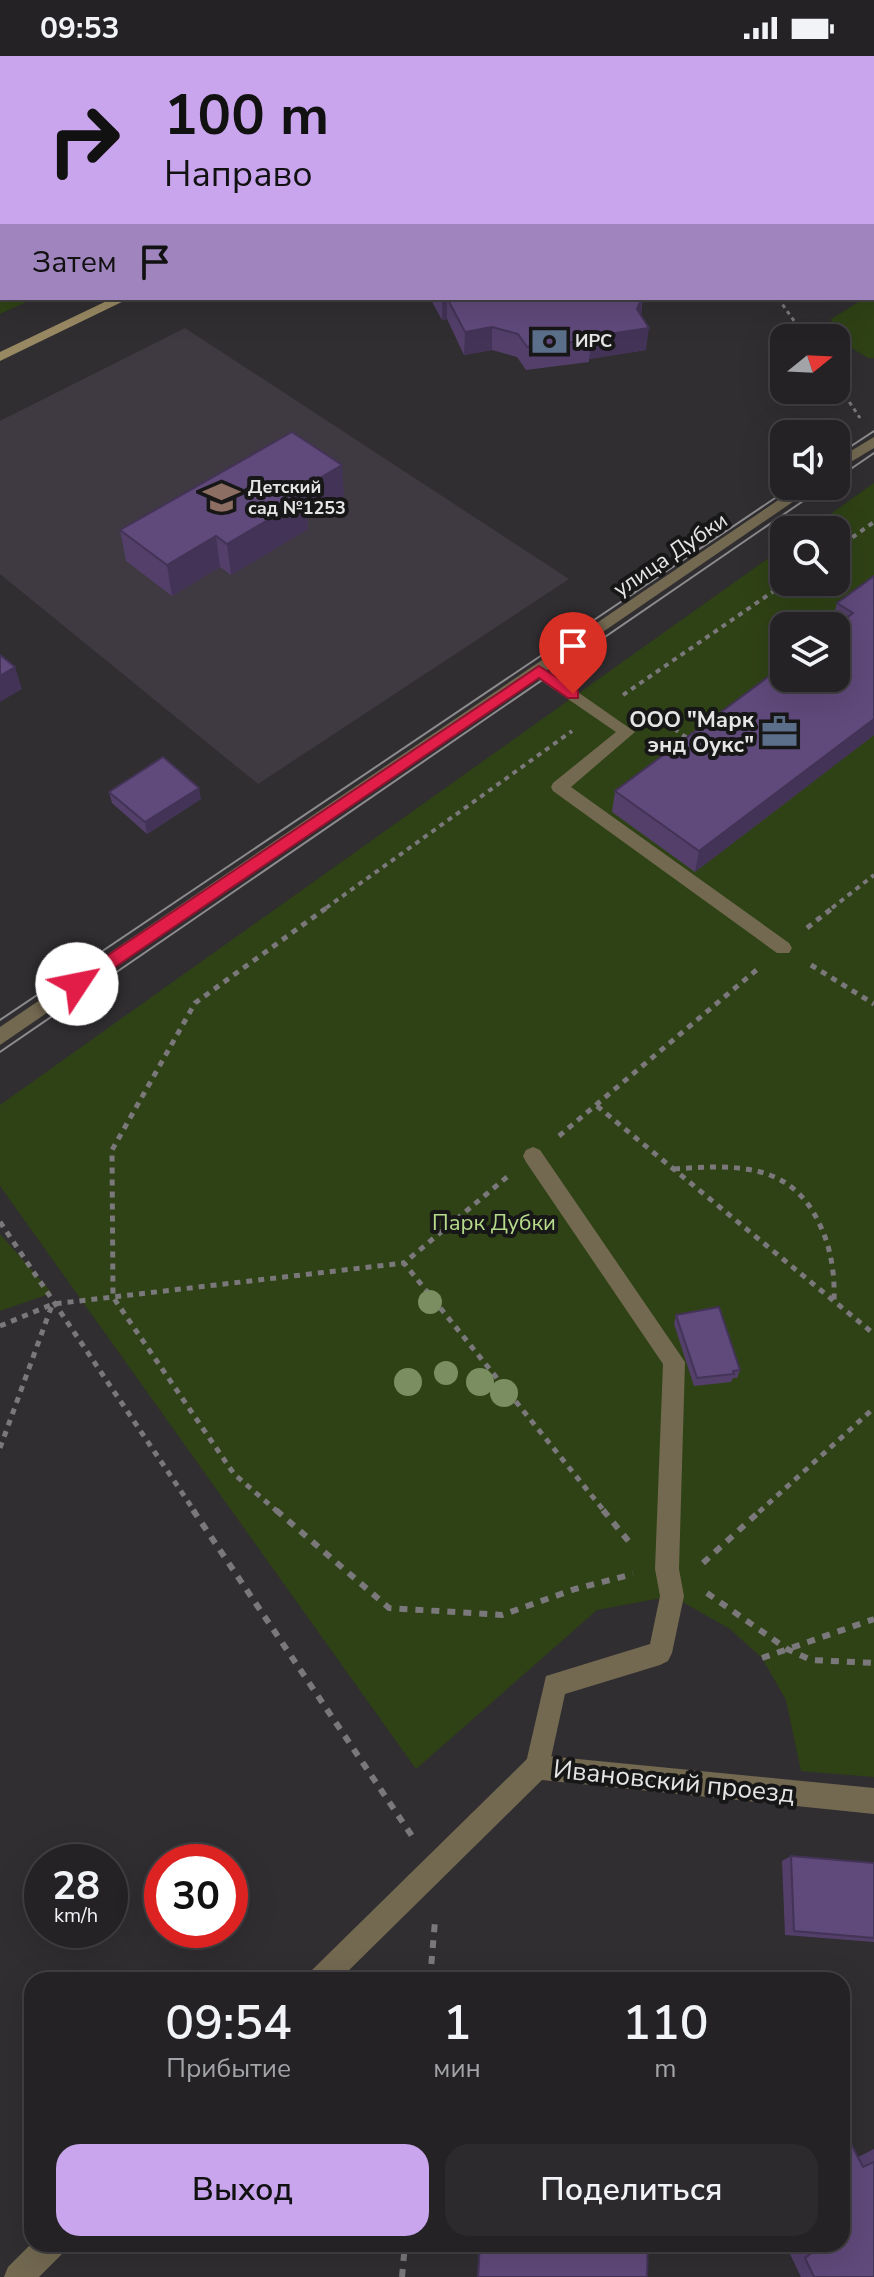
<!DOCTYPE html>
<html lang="ru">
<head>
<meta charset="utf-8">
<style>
	:root { --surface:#242225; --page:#2c2a2d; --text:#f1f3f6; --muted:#a3a4a7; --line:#413f42; --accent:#c9a5ee }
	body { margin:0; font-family:"Nunito Sans",sans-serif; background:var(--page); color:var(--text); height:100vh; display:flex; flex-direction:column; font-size:30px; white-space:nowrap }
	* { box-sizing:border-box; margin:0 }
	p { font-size:26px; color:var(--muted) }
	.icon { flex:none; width:44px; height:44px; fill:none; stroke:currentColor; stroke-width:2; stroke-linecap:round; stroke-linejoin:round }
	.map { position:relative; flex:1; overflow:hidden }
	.sheet { position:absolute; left:24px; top:1916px; width:826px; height:280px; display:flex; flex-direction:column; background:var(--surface); border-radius:24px; box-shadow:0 8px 32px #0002,0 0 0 2px var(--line) }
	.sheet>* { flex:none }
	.banner { position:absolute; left:0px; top:0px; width:874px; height:244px; box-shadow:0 8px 32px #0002,0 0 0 2px var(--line); background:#c9a5ee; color:#111; overflow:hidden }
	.needle { width:52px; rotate:72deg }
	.fabs { position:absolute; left:770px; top:268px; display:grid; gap:16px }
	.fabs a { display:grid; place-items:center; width:80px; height:80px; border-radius:16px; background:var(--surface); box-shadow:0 8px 32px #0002,0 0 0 2px var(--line); font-size:40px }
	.speed { position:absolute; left:24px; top:1788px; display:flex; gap:16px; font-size:40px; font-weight:700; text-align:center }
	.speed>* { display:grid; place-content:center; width:104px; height:104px; border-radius:50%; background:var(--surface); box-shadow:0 8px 32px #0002,0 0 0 2px var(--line); line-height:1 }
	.speed small { font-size:20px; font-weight:400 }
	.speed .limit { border:12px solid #d22; background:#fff; color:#111 }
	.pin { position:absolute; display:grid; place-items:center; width:68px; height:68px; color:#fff; margin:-82px -34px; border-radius:50% 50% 50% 0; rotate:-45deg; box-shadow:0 0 8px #0007 }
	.pin .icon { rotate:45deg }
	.me { position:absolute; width:88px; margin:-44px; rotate:56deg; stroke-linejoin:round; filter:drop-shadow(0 0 6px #0008) }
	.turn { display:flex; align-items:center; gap:28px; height:168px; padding:0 32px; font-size:36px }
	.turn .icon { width:104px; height:104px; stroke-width:2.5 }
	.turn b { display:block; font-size:56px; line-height:68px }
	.then { display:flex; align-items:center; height:76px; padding:0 32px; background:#0003; gap:16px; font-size:30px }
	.eta { display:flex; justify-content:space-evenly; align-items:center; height:136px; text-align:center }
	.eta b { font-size:48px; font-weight:600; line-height:56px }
	.button { display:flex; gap:16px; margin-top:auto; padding:16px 32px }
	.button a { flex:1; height:92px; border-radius:24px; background:var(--accent); color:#111; font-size:32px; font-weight:600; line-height:92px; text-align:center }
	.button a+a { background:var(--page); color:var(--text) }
	.status { display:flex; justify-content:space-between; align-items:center; height:56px; padding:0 40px; background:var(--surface); direction:ltr }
	.status svg { height:22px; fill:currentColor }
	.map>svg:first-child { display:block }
	.built { fill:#3f3a41 }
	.green { fill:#2f4215; fill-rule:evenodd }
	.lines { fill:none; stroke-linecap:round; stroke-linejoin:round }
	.path-far3 { stroke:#7a787a; stroke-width:3; stroke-dasharray:4 4; stroke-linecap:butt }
	.path-far2 { stroke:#7a787a; stroke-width:4; stroke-dasharray:5 5; stroke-linecap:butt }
	.path-far1 { stroke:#7a787a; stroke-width:5; stroke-dasharray:6 6; stroke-linecap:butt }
	.path { stroke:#7a787a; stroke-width:6; stroke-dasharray:8 8; stroke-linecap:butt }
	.lane { fill:#736951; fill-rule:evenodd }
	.street { fill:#736951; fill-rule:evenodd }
	.secondary { fill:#998963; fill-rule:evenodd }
	.tram { stroke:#8c8b8d; stroke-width:2 }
	.tree { fill:#7a8e62 }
	.wall { fill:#533f6a }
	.shaded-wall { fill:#433356 }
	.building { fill:#60497b; stroke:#433356; stroke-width:2 }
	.route { fill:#e11d48; stroke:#92132f; stroke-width:2 }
	.labels { text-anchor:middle; stroke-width:8; stroke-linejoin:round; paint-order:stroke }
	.far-poi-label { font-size:18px; font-weight:bold; fill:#e6e5e6; stroke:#181718; text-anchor:start }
	.street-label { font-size:22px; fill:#e6e5e6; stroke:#181718 }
	.poi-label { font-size:22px; font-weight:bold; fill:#e6e5e6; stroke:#181718; text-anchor:end }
	.park-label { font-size:22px; fill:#b6dc8b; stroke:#181718 }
	.near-street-label { font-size:26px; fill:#e6e5e6; stroke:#181718 }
</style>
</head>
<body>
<div class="status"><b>09:53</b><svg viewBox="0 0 49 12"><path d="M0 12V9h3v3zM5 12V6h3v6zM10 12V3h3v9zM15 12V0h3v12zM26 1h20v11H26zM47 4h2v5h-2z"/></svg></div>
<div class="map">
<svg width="874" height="2221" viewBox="0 0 874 2221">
	<rect width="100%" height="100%" fill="#302e31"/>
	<!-- built -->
	<path class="built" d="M 185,272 L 569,523 L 258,728 L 0,518 L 0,365 Z"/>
	<!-- green -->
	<g class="green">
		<path d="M 0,0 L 564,0 L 2,2 L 2,242 L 35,242 L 0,258 Z"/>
		<path d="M 874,237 L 874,302 L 868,302 L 835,282 L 831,263 L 865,242 L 872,242 Z"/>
		<path d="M 874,427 L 874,1721 L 801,1715 L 786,1644 L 762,1602 L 730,1573 L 672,1540 L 597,1554 L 416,1713 L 0,1130 L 0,1049 L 784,491 L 784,526 L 836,526 L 836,474 L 808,474 ZM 784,570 L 836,570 L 836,622 L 784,622 Z"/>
		<path d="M 0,1178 L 52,1237 L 0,1255 Z"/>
	</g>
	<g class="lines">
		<!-- path-far3 -->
		<g class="path-far3">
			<path d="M 440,2 L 443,0"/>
			<path d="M 778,242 L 806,282"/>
			<path d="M 836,326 L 860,362"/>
		</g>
		<!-- path-far2 -->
		<g class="path-far2">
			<path d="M 836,493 L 874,466"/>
			<path d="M 623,639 L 787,526"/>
			<path d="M 650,659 L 652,657 L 690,684"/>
			<path d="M 326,852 L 572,675"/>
			<path d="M 832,852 L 874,819"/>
		</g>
		<!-- path-far1 -->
		<g class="path-far1">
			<path d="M 807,872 L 835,850"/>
			<path d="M 811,909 L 874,948"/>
			<path d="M 597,1050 L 874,1278"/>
			<path d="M 559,1080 L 760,911"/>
			<path d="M 674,1113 C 733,1109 790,1105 819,1167 C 831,1191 835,1218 834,1245"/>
			<path d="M 507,1121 L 404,1207 L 605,1456"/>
			<path d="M 0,1166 L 195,1456"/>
			<path d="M 0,1270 L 53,1248 L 404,1207"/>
			<path d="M 0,1392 L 52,1249"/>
			<path d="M 278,1456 L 234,1418 L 113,1241 L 112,1094 L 195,947 L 329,850"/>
			<path d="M 759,1456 L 874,1352"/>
		</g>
		<!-- path -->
		<g class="path">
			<path d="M 193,1454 L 414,1783"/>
			<path d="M 276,1454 L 389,1552 L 502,1559 L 575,1533 L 633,1518"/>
			<path d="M 603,1454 L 630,1487"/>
			<path d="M 703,1507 L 761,1454"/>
			<path d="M 707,1537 L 787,1593 L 811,1604 L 874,1607"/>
			<path d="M 762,1602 L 874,1563"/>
			<path d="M 430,1924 L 435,1865"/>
			<path d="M 402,2221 L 405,2188"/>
		</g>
		<!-- lane -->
		<g class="lane">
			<rect x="872" y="171" width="2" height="8"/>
			<path d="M 539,609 L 635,676 L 571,731 L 789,887 L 792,892 L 789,897 L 777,897 L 553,735 L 551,731 L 553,727 L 616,676 L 533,619 L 531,615 Z"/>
			<path d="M 533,1091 L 540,1094 L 685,1306 L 679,1513 L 684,1540 L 672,1597 L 668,1605 L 660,1609 L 565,1638 L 549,1711 L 546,1720 L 537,1723 L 528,1720 L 525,1711 L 546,1620 L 650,1588 L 660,1540 L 655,1513 L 663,1308 L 526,1106 L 523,1100 L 526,1094 Z"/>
		</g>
		<!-- street -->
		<g class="street">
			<path d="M 874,381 L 874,392 L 836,415 L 836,404 Z"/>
			<path d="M 799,430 L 816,430 L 0,989 L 0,971 Z"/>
			<path d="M 537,1699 L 874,1732 L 874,1758 L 542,1724 L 339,1924 L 307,1924 L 311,1915 L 528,1702 Z"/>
			<path d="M 32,2187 L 66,2188 L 62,2198 L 39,2221 L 4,2221 L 8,2211 Z"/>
		</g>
		<!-- secondary -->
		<g class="secondary">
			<path d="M 621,0 L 635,0 L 619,2 Z"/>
			<path d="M 113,242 L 130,242 L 0,305 L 0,296 Z"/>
		</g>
		<!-- tram -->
		<g class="tram">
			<path d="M 836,400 L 874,375"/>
			<path d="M 836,423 L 874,397"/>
			<path d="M 0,964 L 793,430"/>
			<path d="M 0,996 L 825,430"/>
		</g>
	</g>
	<!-- trees -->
	<g class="tree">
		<circle cx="430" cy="1246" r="12"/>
		<circle cx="446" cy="1317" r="12"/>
		<circle cx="408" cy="1326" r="14"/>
		<circle cx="480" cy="1326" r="14"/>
		<circle cx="504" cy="1337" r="14"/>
	</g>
	<!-- wall -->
	<g class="wall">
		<path d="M 430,242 L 643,242 L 641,259 L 646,294 L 589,303 L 589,306 L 526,314 L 517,301 L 492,294 L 464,299 L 447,263 L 442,264 Z"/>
		<path d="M 344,440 L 307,462 L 308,473 L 231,519 L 220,511 L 172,540 L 126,505 L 120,474 Z"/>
		<path d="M 874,520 L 874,679 L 695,816 L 612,756 L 615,735 L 836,570 L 831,569 L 837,547 Z"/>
		<path d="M 109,736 L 201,743 L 147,778 L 112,747 Z"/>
		<path d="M 676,1259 L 740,1314 L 737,1322 L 733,1322 L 731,1326 L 694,1330 L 674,1268 Z"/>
		<path d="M 791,1800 L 874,1807 L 874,1886 L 785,1879 L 782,1805 Z"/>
		<path d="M 842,2081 L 848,2082 L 858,2101 L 874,2093 L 874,2221 L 801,2221 L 788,2194 L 796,2188 L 842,2188 Z"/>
		<path d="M 479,2188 L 648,2188 L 647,2221 L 477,2221 Z"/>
	</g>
	<!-- shaded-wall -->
	<g class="shaded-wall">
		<rect x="872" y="122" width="2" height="30"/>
		<path d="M 442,242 L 447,242 L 447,263 L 442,264 Z"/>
		<path d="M 642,242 L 641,262 L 649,272 L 646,294 L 589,303 L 591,284 L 589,281 Z"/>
		<path d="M 492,271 L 492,294 L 464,299 L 465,276 Z"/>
		<path d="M 342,409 L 344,440 L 307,462 L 308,473 L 231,519 L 227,488 L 296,436 Z"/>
		<path d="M 216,480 L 220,511 L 172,540 L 167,509 Z"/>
		<path d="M 15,611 L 22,633 L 0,646 L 0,620 Z"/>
		<path d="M 874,663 L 874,679 L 695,816 L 699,795 Z"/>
		<path d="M 199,732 L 201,743 L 147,778 L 145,766 Z"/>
	</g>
	<!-- building -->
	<g class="building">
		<path d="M 762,0 L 799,0 L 801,2 L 750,2 Z"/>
		<path d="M 872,76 L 874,78 L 874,122 L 872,122 Z"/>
		<path d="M 447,242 L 642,242 L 637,253 L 649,272 L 589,281 L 591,284 L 527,291 L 518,278 L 492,271 L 465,276 Z"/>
		<path d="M 292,376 L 342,409 L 296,436 L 305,442 L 227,488 L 216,480 L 167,509 L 120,474 Z"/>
		<path d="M 874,520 L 874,663 L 699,795 L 615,735 L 784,609 L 784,622 L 836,622 L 836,570 L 853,557 L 837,547 Z"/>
		<path d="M 0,599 L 15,611 L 0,620 Z"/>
		<path d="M 163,701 L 199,732 L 145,766 L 109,736 Z"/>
		<path d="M 719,1251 L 740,1314 L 733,1315 L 734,1318 L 697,1322 L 676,1259 Z"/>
		<path d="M 791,1800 L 874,1807 L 874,1882 L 794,1875 Z"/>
		<path d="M 848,2082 L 863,2111 L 874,2106 L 874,2221 L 814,2221 L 805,2202 L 822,2189 L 822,2188 L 842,2188 L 842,2086 Z"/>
		<path d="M 480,2188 L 648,2188 L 647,2221 L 478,2221 Z"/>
	</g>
	<!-- route -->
	<path class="route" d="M 539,610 L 578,635 L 578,642 L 568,642 L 539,622 L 83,933 L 71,933 L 69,928 L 71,924 Z"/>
	<!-- icons -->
	<defs>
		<symbol id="bank-bare" viewBox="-9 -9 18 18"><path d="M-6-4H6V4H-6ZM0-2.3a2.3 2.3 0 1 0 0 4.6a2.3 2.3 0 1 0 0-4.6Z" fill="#5c6f8a" stroke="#181718" stroke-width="2.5" paint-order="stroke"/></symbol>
		<symbol id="school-bare" viewBox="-9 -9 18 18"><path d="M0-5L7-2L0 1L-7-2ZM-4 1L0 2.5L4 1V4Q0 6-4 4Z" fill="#8d6e63" stroke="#181718" stroke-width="2.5" paint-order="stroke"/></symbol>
		<symbol id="office-bare" viewBox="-9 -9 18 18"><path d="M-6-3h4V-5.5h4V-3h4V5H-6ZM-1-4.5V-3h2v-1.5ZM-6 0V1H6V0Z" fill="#5c6f8a" stroke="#181718" stroke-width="2.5" paint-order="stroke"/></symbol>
	</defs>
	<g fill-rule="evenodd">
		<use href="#bank-bare" x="524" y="260" width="51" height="51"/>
		<use href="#school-bare" x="196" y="416" width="51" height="51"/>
		<use href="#office-bare" x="754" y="650" width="51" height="51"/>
	</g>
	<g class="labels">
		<!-- far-poi labels -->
		<g class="far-poi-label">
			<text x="575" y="291">ИРС</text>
			<text x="248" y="437">Детский<tspan x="248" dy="21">сад №1253</tspan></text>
		</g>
		<!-- street labels -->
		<g class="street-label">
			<text transform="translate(670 498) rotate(-34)" y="8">улица Дубки</text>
		</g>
		<!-- poi labels -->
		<g class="poi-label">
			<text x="754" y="671">ООО "Марк<tspan x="754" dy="25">энд Оукс"</tspan></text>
		</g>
		<!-- park labels -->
		<g class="park-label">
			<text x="494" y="1174">Парк Дубки</text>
		</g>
		<!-- near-street labels -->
		<g class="near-street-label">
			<text transform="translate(674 1725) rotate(6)" y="9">Ивановский проезд</text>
		</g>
	</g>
</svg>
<div class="fabs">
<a><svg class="needle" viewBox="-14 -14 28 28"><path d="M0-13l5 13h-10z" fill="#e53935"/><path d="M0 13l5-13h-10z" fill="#a3a4a7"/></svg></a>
<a><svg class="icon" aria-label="sound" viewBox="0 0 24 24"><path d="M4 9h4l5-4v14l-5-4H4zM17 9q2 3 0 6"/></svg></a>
<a><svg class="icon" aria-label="search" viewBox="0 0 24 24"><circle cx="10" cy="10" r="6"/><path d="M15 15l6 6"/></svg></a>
<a><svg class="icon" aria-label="layers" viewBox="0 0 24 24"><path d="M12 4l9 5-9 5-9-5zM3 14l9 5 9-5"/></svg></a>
</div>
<div class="speed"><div>28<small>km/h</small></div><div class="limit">30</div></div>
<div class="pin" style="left:573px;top:638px;background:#d93025"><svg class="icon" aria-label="arrive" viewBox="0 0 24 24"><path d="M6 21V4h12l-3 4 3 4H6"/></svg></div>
<svg class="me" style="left:77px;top:928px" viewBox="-20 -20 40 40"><circle r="19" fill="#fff"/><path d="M0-13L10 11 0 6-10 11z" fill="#e11d48"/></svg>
<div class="banner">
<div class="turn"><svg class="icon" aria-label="right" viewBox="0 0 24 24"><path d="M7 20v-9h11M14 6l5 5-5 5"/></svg><div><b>100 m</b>Направо</div></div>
<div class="then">Затем<svg class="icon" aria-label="arrive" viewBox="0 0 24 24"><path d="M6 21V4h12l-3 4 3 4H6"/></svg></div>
</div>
<section class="sheet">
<div class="eta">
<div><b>09:54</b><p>Прибытие</p></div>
<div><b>1</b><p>мин</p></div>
<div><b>110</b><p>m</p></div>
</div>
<div class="button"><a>Выход</a><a>Поделиться</a></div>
</section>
</div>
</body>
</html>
